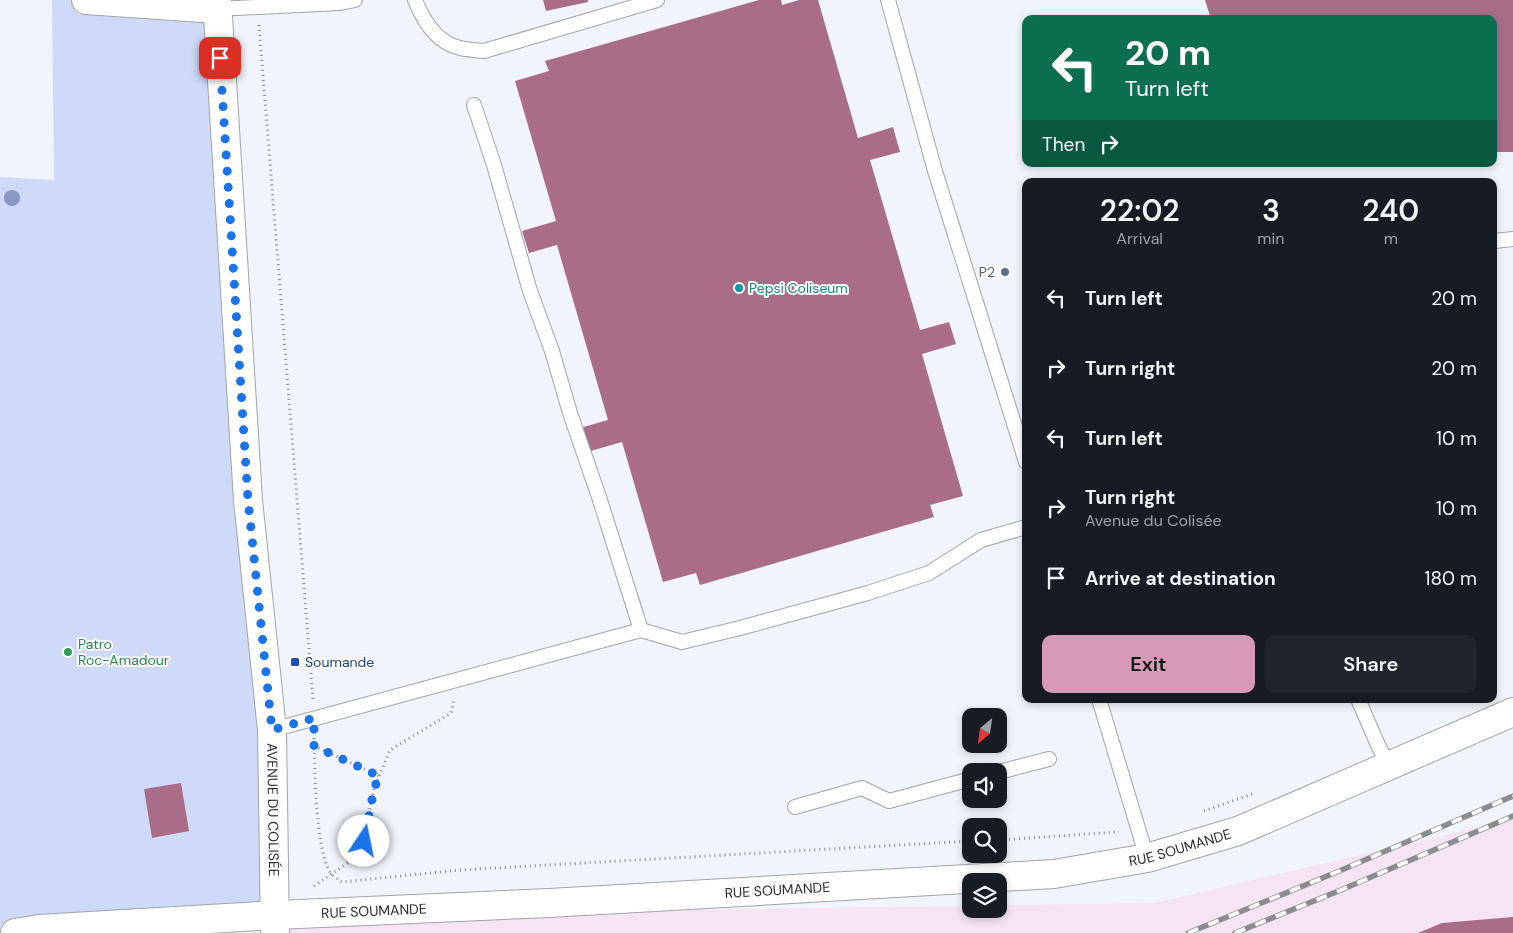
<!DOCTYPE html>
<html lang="en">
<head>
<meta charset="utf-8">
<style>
	:root { --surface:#171b24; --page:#20242c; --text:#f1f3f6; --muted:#9ea1a6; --accent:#d69ab8 }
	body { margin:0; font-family:"DM Sans",sans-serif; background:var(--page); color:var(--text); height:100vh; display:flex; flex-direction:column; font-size:19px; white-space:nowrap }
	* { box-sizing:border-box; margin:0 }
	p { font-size:16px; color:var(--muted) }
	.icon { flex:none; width:28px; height:28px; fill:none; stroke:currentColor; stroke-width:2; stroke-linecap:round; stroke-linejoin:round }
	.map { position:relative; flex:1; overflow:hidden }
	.panel { position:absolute; left:1022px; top:178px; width:475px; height:525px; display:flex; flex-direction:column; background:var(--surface); border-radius:10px; box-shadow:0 2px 8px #0003 }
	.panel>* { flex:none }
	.hud { position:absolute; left:1022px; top:15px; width:475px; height:152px; border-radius:10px; box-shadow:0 2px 8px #0003; background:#0b6e4f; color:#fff; overflow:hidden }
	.needle { width:32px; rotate:209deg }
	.fabs { position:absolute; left:962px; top:708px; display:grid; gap:10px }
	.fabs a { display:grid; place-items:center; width:45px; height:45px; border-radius:10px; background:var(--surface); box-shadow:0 2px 8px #0003; font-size:25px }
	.pin { position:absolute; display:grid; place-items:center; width:42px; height:42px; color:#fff; margin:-21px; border-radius:10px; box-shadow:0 2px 8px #0006 }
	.me { position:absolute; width:55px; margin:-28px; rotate:11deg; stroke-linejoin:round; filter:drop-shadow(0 0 4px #0008) }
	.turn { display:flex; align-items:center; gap:18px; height:105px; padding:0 20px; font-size:22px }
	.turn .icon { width:65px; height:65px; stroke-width:2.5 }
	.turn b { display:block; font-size:35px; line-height:42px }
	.then { display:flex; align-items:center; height:48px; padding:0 20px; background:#0003; gap:10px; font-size:19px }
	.eta { display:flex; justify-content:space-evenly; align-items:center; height:85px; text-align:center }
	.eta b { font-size:30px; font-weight:600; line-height:35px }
	.action { display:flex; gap:10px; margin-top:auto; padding:10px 20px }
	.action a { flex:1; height:58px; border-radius:10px; background:var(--accent); color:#111; font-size:20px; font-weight:600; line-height:58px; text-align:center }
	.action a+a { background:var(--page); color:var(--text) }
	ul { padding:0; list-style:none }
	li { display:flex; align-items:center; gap:15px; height:70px; padding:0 20px }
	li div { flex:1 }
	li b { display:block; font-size:19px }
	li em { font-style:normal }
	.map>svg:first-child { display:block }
	.industrial { fill:#f6e4f5 }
	.green { fill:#cedaf8 }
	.building { fill:#a96d88 }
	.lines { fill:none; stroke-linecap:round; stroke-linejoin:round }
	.lane-casing { stroke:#a1a4ab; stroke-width:16 }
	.street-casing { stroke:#a1a4ab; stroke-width:30 }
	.secondary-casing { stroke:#a1a4ab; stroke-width:30 }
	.path { stroke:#85878c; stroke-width:3; stroke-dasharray:1 4; stroke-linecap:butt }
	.lane { stroke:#fff; stroke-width:14 }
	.street { stroke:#fff; stroke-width:28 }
	.secondary { stroke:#fff; stroke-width:28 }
	.rail-casing { stroke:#8a8c92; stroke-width:5.5 }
	.rail { stroke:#fff; stroke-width:4; stroke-dasharray:11; stroke-linecap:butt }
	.tree { fill:#8b98c1 }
	.route { stroke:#1a73e8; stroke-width:9; stroke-dasharray:0 16.2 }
	.service-dot { fill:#5c6f8a; stroke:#fff; stroke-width:2 }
	.culture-dot { fill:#0f9aa8; stroke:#fff; stroke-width:2 }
	.leisure-dot { fill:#2e9e5b; stroke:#fff; stroke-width:2 }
	.transit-dot { fill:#1a4fb4; stroke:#fff; stroke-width:2 }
	.labels { text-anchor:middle; stroke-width:4; stroke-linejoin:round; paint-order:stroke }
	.service-label { font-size:14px; fill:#4e5e75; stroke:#fff; text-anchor:end }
	.culture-label { font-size:14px; fill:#0d838f; stroke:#fff; text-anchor:start }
	.leisure-label { font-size:14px; fill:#27864d; stroke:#fff; text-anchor:start }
	.transit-label { font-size:14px; fill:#164399; stroke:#fff; text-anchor:start }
	.street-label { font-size:14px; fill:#292a2d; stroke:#fff }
</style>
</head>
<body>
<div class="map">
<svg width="1513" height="933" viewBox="0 0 1513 933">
	<rect width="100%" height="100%" fill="#f1f4fc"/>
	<!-- industrial -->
	<path class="industrial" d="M 1513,819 L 1513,933 L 275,933 L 276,915 L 971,906 L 971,909 L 999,909 L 999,905 L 1155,903 Z"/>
	<!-- green -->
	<path class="green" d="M 52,0 L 86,0 L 217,9 L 276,915 L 0,933 L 0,177 L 54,180 Z"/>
	<!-- building -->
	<g class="building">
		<path d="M 543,0 L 588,0 L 588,2 L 546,11 Z"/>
		<path d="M 759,0 L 781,0 L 782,5 L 799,0 L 818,0 L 858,138 L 893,127 L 900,152 L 870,160 L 920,330 L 949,322 L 956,344 L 922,354 L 963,496 L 930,505 L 934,517 L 700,585 L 696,573 L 663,582 L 622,442 L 587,452 L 580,428 L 608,420 L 557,245 L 529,253 L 522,231 L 556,221 L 515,81 L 549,71 L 545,61 Z"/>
		<path d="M 1205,0 L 1513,0 L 1513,152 L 1494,152 L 1494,19 L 1211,19 Z"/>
		<path d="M 181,783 L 189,831 L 152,838 L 144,789 Z"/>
		<path d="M 1513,917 L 1513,933 L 1418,933 L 1442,923 Z"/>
	</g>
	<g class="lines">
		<defs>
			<g id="lane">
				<path d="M 415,0 C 423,20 437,43 460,48 C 468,50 477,50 484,51 L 657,0"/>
				<path d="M 888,0 L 935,171 L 1026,462"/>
				<path d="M 217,9 L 340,3 L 355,0"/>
				<path d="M 474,105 L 494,165 L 530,291 L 552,351 L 570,413 L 599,497 L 641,630"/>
				<path d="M 1494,241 L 1513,239"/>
				<path d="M 1099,699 L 1147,858"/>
				<path d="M 1358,699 L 1378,745 L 1389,766"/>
				<path d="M 272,730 L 641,630 L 682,642 L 740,628 L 868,593 L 929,573 L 981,540 L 1026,527"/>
				<path d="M 999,772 L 1049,759"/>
				<path d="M 795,807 L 862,788 L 889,801 L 971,779"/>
			</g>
			<path id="street" d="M 15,933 L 39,929 L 276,915"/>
			<g id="secondary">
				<path d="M 86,0 L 217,9"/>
				<path id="s1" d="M 217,0 L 248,500 L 272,730 L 275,933"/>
				<path id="s2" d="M 276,915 L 549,903 L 1054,874 L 1147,858 L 1238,831 L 1513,712"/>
			</g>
		</defs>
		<!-- lane casing -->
		<use href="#lane" class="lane-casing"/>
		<!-- street casing -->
		<use href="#street" class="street-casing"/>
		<!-- secondary casing -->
		<use href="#secondary" class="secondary-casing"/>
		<!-- path -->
		<g class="path">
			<path d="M 259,25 L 313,699"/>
			<path d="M 314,738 C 315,769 315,847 330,872 C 333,876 338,879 342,882 L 460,870 L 971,841"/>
			<path d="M 314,746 L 379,776"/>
			<path d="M 1204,811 L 1252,794"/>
			<path d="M 999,840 L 1119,832"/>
			<path d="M 314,886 L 349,862 L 363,841 L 374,789 L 390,750 L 451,713 L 454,699"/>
		</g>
		<!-- lane -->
		<use href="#lane" class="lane"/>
		<!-- street -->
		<use href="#street" class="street"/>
		<!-- secondary -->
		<use href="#secondary" class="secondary"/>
		<defs>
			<g id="rail">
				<path d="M 1188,933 L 1337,872 L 1513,796"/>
				<path d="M 1235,933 L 1341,890 L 1513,816"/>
			</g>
		</defs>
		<!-- rail casing -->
		<use href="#rail" class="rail-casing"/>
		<!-- rail -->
		<use href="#rail" class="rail"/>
	</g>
	<!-- trees -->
	<circle class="tree" cx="12" cy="198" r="8"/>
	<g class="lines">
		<!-- route -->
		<path class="route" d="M 220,58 L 248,500 L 272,730 L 314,718 L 314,746 L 379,776 L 374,789 L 364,841"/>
	</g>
	<!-- markers -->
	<circle class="service-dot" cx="1005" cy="272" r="5"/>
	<circle class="culture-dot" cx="739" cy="288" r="5"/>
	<circle class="leisure-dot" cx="68" cy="652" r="5"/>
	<rect class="transit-dot" x="290" y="657" width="10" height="10" rx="2.5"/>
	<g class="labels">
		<!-- service labels -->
		<g class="service-label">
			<text x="995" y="277">P2</text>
		</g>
		<!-- culture labels -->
		<g class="culture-label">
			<text x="749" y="293">Pepsi Coliseum</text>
		</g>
		<!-- leisure labels -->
		<g class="leisure-label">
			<text x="78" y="649">Patro<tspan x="78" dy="16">Roc-Amadour</tspan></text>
		</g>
		<!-- transit labels -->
		<g class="transit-label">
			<text x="305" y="667">Soumande</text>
		</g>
		<!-- street labels -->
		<g class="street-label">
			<text dy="5" stroke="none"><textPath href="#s1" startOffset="812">AVENUE DU COLISÉE</textPath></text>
			<text dy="5" stroke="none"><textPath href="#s2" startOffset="908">RUE SOUMANDE</textPath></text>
			<text dy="5" stroke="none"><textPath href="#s2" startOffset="502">RUE SOUMANDE</textPath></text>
			<text dy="5" stroke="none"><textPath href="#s2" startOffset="98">RUE SOUMANDE</textPath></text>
		</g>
	</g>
</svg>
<div class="fabs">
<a><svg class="needle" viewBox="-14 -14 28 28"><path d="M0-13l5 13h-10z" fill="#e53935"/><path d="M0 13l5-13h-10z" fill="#9ea1a6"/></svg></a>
<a><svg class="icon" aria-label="sound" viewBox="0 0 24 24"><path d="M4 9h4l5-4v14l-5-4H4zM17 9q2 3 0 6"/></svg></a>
<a><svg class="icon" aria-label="search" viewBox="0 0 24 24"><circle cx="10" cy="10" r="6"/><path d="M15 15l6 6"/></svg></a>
<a><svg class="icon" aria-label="layers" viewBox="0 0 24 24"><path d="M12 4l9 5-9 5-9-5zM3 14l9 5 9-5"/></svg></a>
</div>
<div class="pin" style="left:220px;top:58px;background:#d93025"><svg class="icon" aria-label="arrive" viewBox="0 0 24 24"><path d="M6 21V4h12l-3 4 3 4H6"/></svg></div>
<svg class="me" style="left:364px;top:841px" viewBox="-20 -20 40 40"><circle r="19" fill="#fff"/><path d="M0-13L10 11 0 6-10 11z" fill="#1a73e8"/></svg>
<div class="hud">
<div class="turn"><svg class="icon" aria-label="left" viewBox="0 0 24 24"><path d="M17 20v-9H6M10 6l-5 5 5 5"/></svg><div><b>20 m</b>Turn left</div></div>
<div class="then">Then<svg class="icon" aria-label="right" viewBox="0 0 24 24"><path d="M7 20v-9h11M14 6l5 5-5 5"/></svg></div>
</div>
<section class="panel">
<div class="eta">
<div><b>22:02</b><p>Arrival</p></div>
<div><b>3</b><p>min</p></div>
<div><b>240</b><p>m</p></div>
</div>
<ul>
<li><svg class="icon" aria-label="left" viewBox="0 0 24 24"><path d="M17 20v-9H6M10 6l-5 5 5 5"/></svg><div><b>Turn left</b></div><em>20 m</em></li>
<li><svg class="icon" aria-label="right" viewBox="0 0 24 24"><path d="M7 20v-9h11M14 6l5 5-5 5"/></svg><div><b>Turn right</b></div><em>20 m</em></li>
<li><svg class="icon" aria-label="left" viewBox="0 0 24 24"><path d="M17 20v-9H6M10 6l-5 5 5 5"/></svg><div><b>Turn left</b></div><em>10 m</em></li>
<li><svg class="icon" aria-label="right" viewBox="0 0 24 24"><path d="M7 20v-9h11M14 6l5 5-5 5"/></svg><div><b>Turn right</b><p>Avenue du Colisée</p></div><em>10 m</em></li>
<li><svg class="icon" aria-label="arrive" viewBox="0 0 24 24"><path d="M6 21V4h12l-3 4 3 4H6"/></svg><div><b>Arrive at destination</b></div><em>180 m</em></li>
</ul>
<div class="action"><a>Exit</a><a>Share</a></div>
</section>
</div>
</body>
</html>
